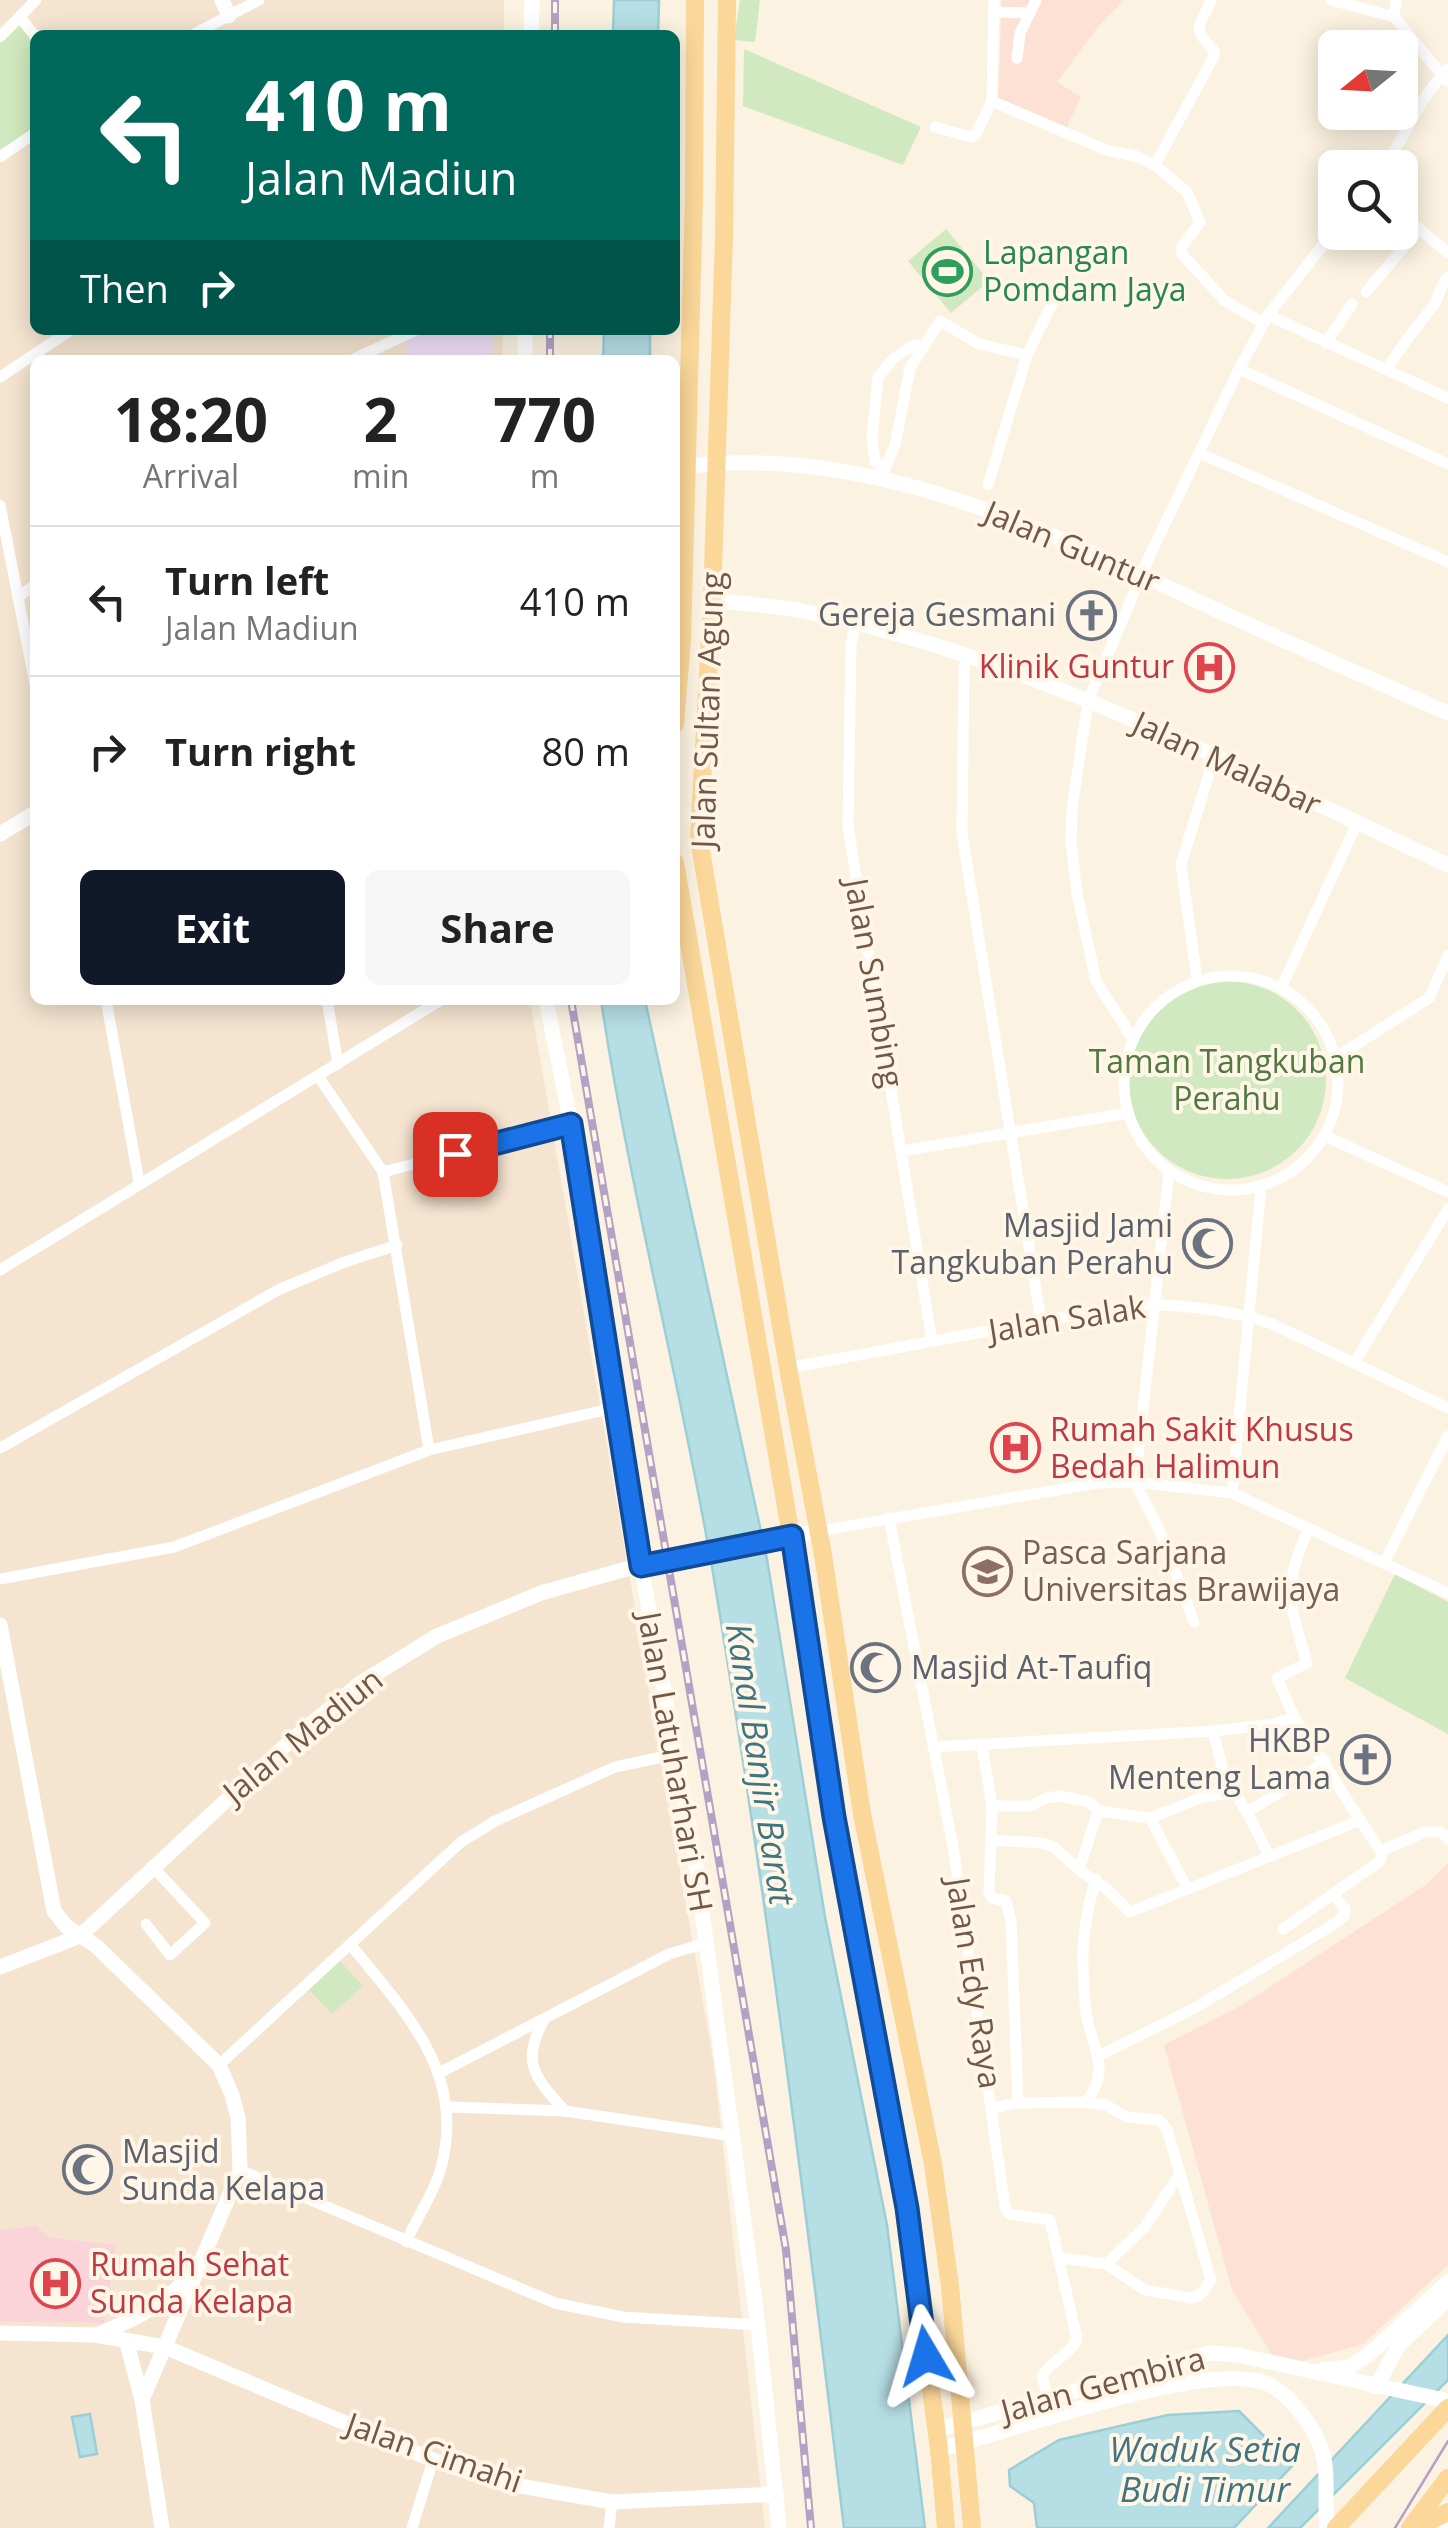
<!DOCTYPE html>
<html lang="en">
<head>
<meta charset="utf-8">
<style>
	:root { --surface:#fff; --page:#f6f6f6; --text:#222; --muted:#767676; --line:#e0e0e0; --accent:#111827 }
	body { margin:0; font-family:"Open Sans",sans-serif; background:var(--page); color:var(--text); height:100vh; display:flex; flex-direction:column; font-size:38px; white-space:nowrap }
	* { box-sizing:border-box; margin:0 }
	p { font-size:32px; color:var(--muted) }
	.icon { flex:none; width:55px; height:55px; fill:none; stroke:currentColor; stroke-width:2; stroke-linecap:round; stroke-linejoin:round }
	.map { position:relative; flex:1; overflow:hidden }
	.drawer { position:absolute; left:30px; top:355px; width:650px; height:650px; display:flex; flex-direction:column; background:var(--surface); border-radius:15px; box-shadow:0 5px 25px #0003 }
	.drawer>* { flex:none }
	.top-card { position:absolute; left:30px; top:30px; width:650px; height:305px; border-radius:15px; box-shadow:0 5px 25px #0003; background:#00695c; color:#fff; overflow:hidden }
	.needle { width:65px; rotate:252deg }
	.controls { position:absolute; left:1318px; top:30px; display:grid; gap:20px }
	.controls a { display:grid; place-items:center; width:100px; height:100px; border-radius:15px; background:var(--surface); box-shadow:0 5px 25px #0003; font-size:50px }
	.pin { position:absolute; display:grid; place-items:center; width:85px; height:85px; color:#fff; margin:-42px; border-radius:20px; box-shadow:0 5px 15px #0006 }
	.me { position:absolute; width:110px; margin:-55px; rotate:353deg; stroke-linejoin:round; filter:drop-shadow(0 0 8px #0008) }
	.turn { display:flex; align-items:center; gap:35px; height:210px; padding:0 50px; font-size:45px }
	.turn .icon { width:130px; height:130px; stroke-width:2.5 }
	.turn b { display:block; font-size:70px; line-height:85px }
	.then { display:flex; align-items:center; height:95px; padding:0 50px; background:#0003; gap:20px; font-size:38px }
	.eta { display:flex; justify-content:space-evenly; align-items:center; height:170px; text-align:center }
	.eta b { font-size:60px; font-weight:700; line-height:70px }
	.cta { display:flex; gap:20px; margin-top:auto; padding:20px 50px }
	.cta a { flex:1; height:115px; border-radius:15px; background:var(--accent); color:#fff; font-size:40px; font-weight:700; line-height:115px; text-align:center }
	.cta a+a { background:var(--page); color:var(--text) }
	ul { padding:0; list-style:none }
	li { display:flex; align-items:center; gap:30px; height:150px; padding:0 50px; border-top:2px solid var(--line) }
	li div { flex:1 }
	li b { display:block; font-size:38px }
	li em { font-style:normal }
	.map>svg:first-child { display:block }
	.residential { fill:#f4e4d0 }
	.commercial { fill:#fde1d5 }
	.education { fill:#efdef8 }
	.medical { fill:#fad4d9 }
	.green { fill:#d1e9c0 }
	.water { fill:#b6dee5; stroke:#9cced7; stroke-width:2.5 }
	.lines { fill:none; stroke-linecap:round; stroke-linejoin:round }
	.street { stroke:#fff; stroke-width:11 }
	.secondary { stroke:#fff; stroke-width:15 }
	.primary { stroke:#fbd799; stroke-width:18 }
	.tram { stroke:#b4a1c5; stroke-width:2.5 }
	.rail-casing { stroke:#b4a1c5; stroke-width:8 }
	.rail { stroke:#fff6e8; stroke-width:4; stroke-dasharray:11; stroke-linecap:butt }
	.route-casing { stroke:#114b97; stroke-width:25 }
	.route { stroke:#1a73e8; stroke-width:18 }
	.labels { text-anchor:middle; stroke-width:8; stroke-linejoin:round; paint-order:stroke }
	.leisure-label { font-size:32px; fill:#27864d; stroke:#fff6e8; text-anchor:start }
	.street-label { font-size:32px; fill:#735848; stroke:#fff6e8 }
	.worship-label { font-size:32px; fill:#5b616d; stroke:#fff6e8; text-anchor:end }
	.health-label { font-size:32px; fill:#be3a42; stroke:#fff6e8; text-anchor:start }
	.park-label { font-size:32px; fill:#517940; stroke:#fff6e8 }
	.education-label { font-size:32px; fill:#785e54; stroke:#fff6e8; text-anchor:start }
	.water-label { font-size:35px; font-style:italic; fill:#3f7580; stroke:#fff6e8 }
</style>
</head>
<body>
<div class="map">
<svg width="1448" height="2528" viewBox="0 0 1448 2528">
	<rect width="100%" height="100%" fill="#fcf2e1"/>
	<!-- residential -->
	<path class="residential" d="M 0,0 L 504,0 L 504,35 L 35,35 L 35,330 L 503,330 L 502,360 L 35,360 L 35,1000 L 530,1000 L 714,2066 L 765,2528 L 0,2528 Z"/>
	<!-- commercial -->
	<g class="commercial">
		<path d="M 1002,0 L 1124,0 L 1097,28 L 1057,82 L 1081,97 L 1066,128 L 998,98 Z"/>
		<path d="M 1448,1863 L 1448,2265 L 1363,2344 L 1299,2362 L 1273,2357 L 1232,2290 L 1164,2045 L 1242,2005 L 1427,1884 Z"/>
	</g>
	<!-- education -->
	<path class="education" d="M 430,330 L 493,330 L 492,360 L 406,360 L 410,358 L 404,341 Z"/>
	<!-- medical -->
	<path class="medical" d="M 36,2226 L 51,2238 L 116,2245 L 104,2323 L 0,2321 L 0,2230 Z"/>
	<!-- green -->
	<g class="green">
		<path d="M 740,0 L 760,0 L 755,42 L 734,40 Z"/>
		<path d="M 20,23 L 35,43 L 35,129 L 0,152 L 0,42 Z"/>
		<path d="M 744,49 L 921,127 L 903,165 L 743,106 Z"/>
		<path d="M 946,229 L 989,281 L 951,313 L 908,261 Z"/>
		<circle cx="1227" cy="1080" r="99"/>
		<path d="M 1395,1574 L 1448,1602 L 1448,1734 L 1345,1678 Z"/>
		<path d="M 335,1956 L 363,1986 L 332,2014 L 305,1985 Z"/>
	</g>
	<!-- water -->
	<g class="water">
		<path d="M 614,0 L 659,0 L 658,35 L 613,35 Z"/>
		<path d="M 604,330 L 650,330 L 650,360 L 603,360 Z"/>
		<path d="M 601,1000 L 645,1000 L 767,1559 L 825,1917 L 887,2225 L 925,2528 L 844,2528 C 806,2209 766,1890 713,1573 C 680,1381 630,1192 601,1000 Z"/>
		<path d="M 1448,2335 L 1448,2380 L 1300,2528 L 1268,2528 Z"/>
		<path d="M 1239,2411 L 1293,2465 L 1234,2528 L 1037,2528 L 1034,2503 L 1010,2486 L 1009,2470 L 1059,2440 L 1168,2415 Z"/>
		<path d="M 90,2414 L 97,2454 L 80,2457 L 72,2417 Z"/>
	</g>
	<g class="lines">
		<!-- street -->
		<g class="street">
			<path d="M 1331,0 L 1394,17 L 1448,82"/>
			<path d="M 994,12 L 1030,13"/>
			<path d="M 20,17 L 35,36"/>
			<path d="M 1394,17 L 1396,0"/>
			<path d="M 192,35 L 259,0"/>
			<path d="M 0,37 L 36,0"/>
			<path d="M 1017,58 L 1020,33 L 1036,0"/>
			<path d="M 992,101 L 1106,150 L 1135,156 L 1155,165 L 1187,192 L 1200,222 L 1182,247 L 1182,254 L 1224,300 L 1263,323"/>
			<path d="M 935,127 L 971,137 L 976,134 L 992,101 L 994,0"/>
			<path d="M 0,157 L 35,133"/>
			<path d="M 1155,165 L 1214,56 L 1214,51 C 1191,25 1198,31 1211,0"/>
			<path d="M 1383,168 C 1407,135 1419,97 1448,69"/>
			<path d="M 1400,213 L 1448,253"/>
			<path d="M 1366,292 L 1420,228"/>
			<path d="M 1268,315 L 1448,398"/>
			<path d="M 1326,343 L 1352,304"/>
			<path d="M 352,360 L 416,330"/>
			<path d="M 1388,368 C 1401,345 1417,327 1433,306 C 1441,295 1437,289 1448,277"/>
			<path d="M 1239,369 L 1448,464"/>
			<path d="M 0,377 L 71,330"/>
			<path d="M 1199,453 L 1448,562"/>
			<path d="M 885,469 L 875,461 L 872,438 L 878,377 L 894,358 L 914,345 L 923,345"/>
			<path d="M 880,480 L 895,445 L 910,368 L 940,321 L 979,344 L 1027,355"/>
			<path d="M 988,485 L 1027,355 L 1057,294"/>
			<path d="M 0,505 L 35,684"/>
			<path d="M 18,597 L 35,585"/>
			<path d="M 855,623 L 851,646 L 848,827 L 932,1341"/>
			<path d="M 967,655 L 964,669 L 962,834 L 1041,1321"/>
			<circle cx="1231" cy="1083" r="107"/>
			<path d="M 1197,980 L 1181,864 L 1214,758"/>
			<path d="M 1281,988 L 1357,823"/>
			<path d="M 106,1000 L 139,1182"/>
			<path d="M 327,1000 L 338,1064"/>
			<path d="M 1133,1039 L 1096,981 L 1077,893 L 1071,843 L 1072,809 L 1088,701 L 1149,557 L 1239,369 L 1268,315 L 1335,230"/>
			<path d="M 1335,1058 L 1429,998 L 1448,956"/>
			<path d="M 318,1076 L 383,1172 L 429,1450"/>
			<path d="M 1325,1136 L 1448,1192"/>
			<path d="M 902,1151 L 1128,1113"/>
			<path d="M 383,1172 L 571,1124"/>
			<path d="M 1169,1172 L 1135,1482 L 1162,1536 L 1194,1622"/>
			<path d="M 0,1270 L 441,1000"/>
			<path d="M 1354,1363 L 1448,1209"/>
			<path d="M 788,1368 L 1123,1306 C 1171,1302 1224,1309 1270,1323 L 1448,1408"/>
			<path d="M 0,1448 L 278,1290 L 342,1263 L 397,1245"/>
			<path d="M 1232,1493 L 1261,1187"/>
			<path d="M 889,1518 L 954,1852 L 1005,2207 L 1009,2214 L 1050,2220 L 1077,2339 C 1071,2354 1051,2361 1042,2376 L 1048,2398"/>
			<path d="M 819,1531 L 1098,1483 L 1135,1482 L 1232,1493 L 1448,1593"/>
			<path d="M 1384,1563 L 1448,1436"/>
			<path d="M 0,1579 L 174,1547 L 429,1450 L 618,1407"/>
			<path d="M 1213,1731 L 1225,1778 L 1247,1812 L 1295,1783 L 1325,1761"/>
			<path d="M 982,1746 L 992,1806 L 989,1892 L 992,1898 L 1006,1901 L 1011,1922 L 1018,2103"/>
			<path d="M 933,1747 L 1213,1731 L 1274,1724 L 1294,1717"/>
			<path d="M 992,1806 L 1031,1806 L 1046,1798 L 1059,1796 L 1089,1802 L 1098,1811 L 1150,1818 L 1200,1798 L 1234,1792"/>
			<path d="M 1247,1812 L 1269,1856"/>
			<path d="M 1150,1818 L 1187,1888"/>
			<path d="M 990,1840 L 1043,1843 L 1055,1848 L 1079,1870 L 1107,1889 L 1130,1912 L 1361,1820"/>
			<path d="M 1381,1851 L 1425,1832 L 1441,1832 L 1448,1839"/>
			<path d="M 1079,1870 L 1098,1811"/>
			<path d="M 146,1924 L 170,1955 L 205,1923 L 152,1866"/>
			<path d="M 1283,1929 L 1380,1861 L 1382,1854 L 1294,1717 L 1277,1678 L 1307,1663 C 1289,1600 1281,1590 1309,1528"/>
			<path d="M 350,1944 C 404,2011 465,2071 442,2164 C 436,2190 417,2217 406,2242"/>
			<path d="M 544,2020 C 520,2062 535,2078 565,2111"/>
			<path d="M 1098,2056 L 1193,2009 L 1336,1923 L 1344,1916 L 1345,1909 L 1333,1894"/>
			<path d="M 219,2065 L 461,1842 L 495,1821 L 615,1767 L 676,1754"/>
			<path d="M 439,2073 L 669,1954 L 706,1943"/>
			<path d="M 1086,2102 C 1112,2068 1092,2050 1086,2013 C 1084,1997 1084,1981 1083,1965 C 1082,1935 1087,1908 1096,1879"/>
			<path d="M 449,2107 L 565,2111 L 733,2136"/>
			<path d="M 993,2108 L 1018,2103 L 1086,2102 L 1106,2105 L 1127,2117 L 1159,2120 L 1167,2129 L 1211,2280 L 1200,2295 L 1192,2298 L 1145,2290 L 1106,2264 L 1060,2258"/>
			<path d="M 240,2170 L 555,2303 L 623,2317 L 758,2325"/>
			<path d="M 1106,2264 L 1145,2227 L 1180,2173"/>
			<path d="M 412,2528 L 433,2460"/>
			<path d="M 609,2528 L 612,2502"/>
		</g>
		<!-- secondary -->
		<g class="secondary">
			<path d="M 222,0 L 229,16"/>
			<path d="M 531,35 L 532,0"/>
			<path d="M 525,360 L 525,330"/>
			<path d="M 675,468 C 865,439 1051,533 1219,611 C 1295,646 1371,679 1448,713"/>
			<path d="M 712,600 C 742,604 773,605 803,611 C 1030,657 1239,769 1448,865"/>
			<path d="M 0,834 L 35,813"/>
			<path d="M 546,1000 L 571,1124 L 641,1566 L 694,1853 L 758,2325 L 779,2528"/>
			<path d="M 0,1625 L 54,1911 L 66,1926 L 96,1946 L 219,2065 L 232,2095 L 238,2118 L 240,2170 L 142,2400"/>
			<path d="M 0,1967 L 80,1936 L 288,1743 L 359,1684 L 437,1636 L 541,1593 L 626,1569 L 819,1531"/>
			<path d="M 0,2333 L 95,2335 L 165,2347 L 433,2460 L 497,2482 L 612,2502 L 777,2494"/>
			<path d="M 97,2335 C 137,2318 159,2308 190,2276"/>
			<path d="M 126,2340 L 142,2400 L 162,2528"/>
			<path d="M 1322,2370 L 1350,2367 L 1368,2355 L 1448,2282"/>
			<path d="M 1376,2387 L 1398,2346 L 1448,2299"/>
			<path d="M 936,2430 L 1209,2353 L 1238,2355 L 1448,2401"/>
			<path d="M 939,2449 C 1007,2434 1216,2354 1272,2386 C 1291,2397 1312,2425 1320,2445 C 1330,2469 1324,2502 1327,2528"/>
			<path d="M 1444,2528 L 1448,2522"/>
		</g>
		<!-- primary -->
		<g class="primary">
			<path d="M 727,0 L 724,237 L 712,600 L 699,839 L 788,1368 L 823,1555 L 862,1814 L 933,2164 L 950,2286 L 972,2528"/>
			<path d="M 675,724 L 682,640 L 694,197 L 695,0"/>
			<path d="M 675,862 L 791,1536 L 834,1817 L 907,2208 L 939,2449 L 946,2528"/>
			<path d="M 1336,2528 L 1448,2408"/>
			<path d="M 1410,2528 L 1448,2478"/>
			<path d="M 1415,2528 L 1448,2512"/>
		</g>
		<!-- tram -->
		<path class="tram" d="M 1395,2528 L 1448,2441"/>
		<defs>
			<g id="rail">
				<path d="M 555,35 L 555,0"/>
				<path d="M 550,360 L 550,330"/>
				<path d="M 571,1000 L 786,2250 L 811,2528"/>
			</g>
		</defs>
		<!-- rail casing -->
		<use href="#rail" class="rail-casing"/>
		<!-- rail -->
		<use href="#rail" class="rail"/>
	</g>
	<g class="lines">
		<defs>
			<path id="route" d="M 455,1154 L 571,1124 L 641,1566 L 792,1536 L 834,1817 L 907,2208 L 926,2356"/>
		</defs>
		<!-- route casing -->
		<use href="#route" class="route-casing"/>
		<!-- route -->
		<use href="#route" class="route"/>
	</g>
	<!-- icons -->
	<defs>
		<symbol id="stadium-ring" viewBox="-11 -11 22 22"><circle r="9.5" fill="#fff6e8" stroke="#2e9e5b" stroke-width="1.5"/><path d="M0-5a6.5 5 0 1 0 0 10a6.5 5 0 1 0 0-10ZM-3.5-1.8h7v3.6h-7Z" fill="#2e9e5b"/></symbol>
		<symbol id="church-ring" viewBox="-11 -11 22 22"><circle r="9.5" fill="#fff6e8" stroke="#6b7280" stroke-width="1.5"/><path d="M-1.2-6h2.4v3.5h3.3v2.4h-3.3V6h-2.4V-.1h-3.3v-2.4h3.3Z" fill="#6b7280"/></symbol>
		<symbol id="hospital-ring" viewBox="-11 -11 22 22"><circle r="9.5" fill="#fff6e8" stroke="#e0444e" stroke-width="1.5"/><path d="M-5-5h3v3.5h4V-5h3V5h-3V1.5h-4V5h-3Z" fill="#e0444e"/></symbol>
		<symbol id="mosque-ring" viewBox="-11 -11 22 22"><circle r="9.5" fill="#fff6e8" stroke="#6b7280" stroke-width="1.5"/><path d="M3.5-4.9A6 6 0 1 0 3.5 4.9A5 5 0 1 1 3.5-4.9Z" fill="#6b7280"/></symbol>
		<symbol id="university-ring" viewBox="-11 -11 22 22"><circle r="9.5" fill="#fff6e8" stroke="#8d6e63" stroke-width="1.5"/><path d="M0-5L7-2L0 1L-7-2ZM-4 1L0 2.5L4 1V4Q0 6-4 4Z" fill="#8d6e63"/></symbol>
	</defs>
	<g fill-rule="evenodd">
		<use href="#stadium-ring" x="920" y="244" width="55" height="55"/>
		<use href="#church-ring" x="1064" y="588" width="55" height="55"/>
		<use href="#hospital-ring" x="1182" y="640" width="55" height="55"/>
		<use href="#mosque-ring" x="1180" y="1216" width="55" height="55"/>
		<use href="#hospital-ring" x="988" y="1420" width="55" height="55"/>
		<use href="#university-ring" x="960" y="1544" width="55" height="55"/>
		<use href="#mosque-ring" x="848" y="1640" width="55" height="55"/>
		<use href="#church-ring" x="1338" y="1732" width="55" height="55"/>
		<use href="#mosque-ring" x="60" y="2142" width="55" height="55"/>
		<use href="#hospital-ring" x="28" y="2256" width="55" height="55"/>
	</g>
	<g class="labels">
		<!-- leisure labels -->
		<g class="leisure-label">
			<text x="983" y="264">Lapangan<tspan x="983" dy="37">Pomdam Jaya</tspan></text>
		</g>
		<!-- street labels -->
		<g class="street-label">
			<text transform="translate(1072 547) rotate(23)" y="11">Jalan Guntur</text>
			<text transform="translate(708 710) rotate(-88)" y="11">Jalan Sultan Agung</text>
			<text transform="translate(1227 764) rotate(25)" y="11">Jalan Malabar</text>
			<text transform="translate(874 983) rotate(80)" y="11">Jalan Sumbing</text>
			<text transform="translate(1067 1319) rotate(-9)" y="11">Jalan Salak</text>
			<text transform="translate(303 1736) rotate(-39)" y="11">Jalan Madiun</text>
			<text transform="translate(675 1762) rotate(80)" y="11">Jalan Latuharhari SH</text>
			<text transform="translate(974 1983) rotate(81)" y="11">Jalan Edy Raya</text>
			<text transform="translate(1103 2385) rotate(-15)" y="11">Jalan Gembira</text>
			<text transform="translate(434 2453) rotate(19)" y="11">Jalan Cimahi</text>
		</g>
		<!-- worship labels -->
		<g class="worship-label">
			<text x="1056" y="626">Gereja Gesmani</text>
			<text x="1173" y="1237">Masjid Jami<tspan x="1173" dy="37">Tangkuban Perahu</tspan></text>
			<text x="911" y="1679" text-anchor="start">Masjid At-Taufiq</text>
			<text x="1331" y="1752">HKBP<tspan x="1331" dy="37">Menteng Lama</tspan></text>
			<text x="122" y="2163" text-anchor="start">Masjid<tspan x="122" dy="37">Sunda Kelapa</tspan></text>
		</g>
		<!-- health labels -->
		<g class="health-label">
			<text x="1174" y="678" text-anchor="end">Klinik Guntur</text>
			<text x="1050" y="1441">Rumah Sakit Khusus<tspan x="1050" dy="37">Bedah Halimun</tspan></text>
			<text x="90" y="2276">Rumah Sehat<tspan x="90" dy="37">Sunda Kelapa</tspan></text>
		</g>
		<!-- park labels -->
		<g class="park-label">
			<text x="1227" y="1073">Taman Tangkuban<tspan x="1227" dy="37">Perahu</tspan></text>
		</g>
		<!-- education labels -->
		<g class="education-label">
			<text x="1022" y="1564">Pasca Sarjana<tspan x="1022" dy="37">Universitas Brawijaya</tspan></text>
		</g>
		<!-- water labels -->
		<g class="water-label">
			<text transform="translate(760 1764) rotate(81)" y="12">Kanal Banjir Barat</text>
			<text x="1205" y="2462">Waduk Setia<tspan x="1205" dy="40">Budi Timur</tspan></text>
		</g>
	</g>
</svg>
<div class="controls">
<a><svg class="needle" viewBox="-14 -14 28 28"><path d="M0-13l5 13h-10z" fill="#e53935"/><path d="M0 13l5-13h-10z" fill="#767676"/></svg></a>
<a><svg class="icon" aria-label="search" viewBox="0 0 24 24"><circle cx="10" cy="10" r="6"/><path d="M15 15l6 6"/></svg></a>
</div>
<div class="pin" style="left:455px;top:1154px;background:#d93025"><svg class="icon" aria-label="arrive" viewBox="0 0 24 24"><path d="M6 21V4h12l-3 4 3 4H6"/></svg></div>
<svg class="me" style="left:926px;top:2356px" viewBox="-20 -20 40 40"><path d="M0-17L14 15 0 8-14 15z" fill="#1a73e8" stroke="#fff" stroke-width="4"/></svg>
<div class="top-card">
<div class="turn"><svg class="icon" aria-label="left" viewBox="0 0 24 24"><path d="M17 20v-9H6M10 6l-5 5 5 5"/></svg><div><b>410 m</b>Jalan Madiun</div></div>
<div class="then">Then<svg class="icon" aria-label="right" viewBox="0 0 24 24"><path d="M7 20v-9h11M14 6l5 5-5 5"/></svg></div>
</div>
<section class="drawer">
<div class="eta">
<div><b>18:20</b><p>Arrival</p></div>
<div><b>2</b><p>min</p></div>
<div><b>770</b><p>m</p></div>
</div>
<ul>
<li><svg class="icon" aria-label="left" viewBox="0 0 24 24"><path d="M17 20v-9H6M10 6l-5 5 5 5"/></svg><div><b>Turn left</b><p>Jalan Madiun</p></div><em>410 m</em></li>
<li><svg class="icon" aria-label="right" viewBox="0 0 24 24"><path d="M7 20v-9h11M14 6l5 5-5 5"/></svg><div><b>Turn right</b></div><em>80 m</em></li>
</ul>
<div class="cta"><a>Exit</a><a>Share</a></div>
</section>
</div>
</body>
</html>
